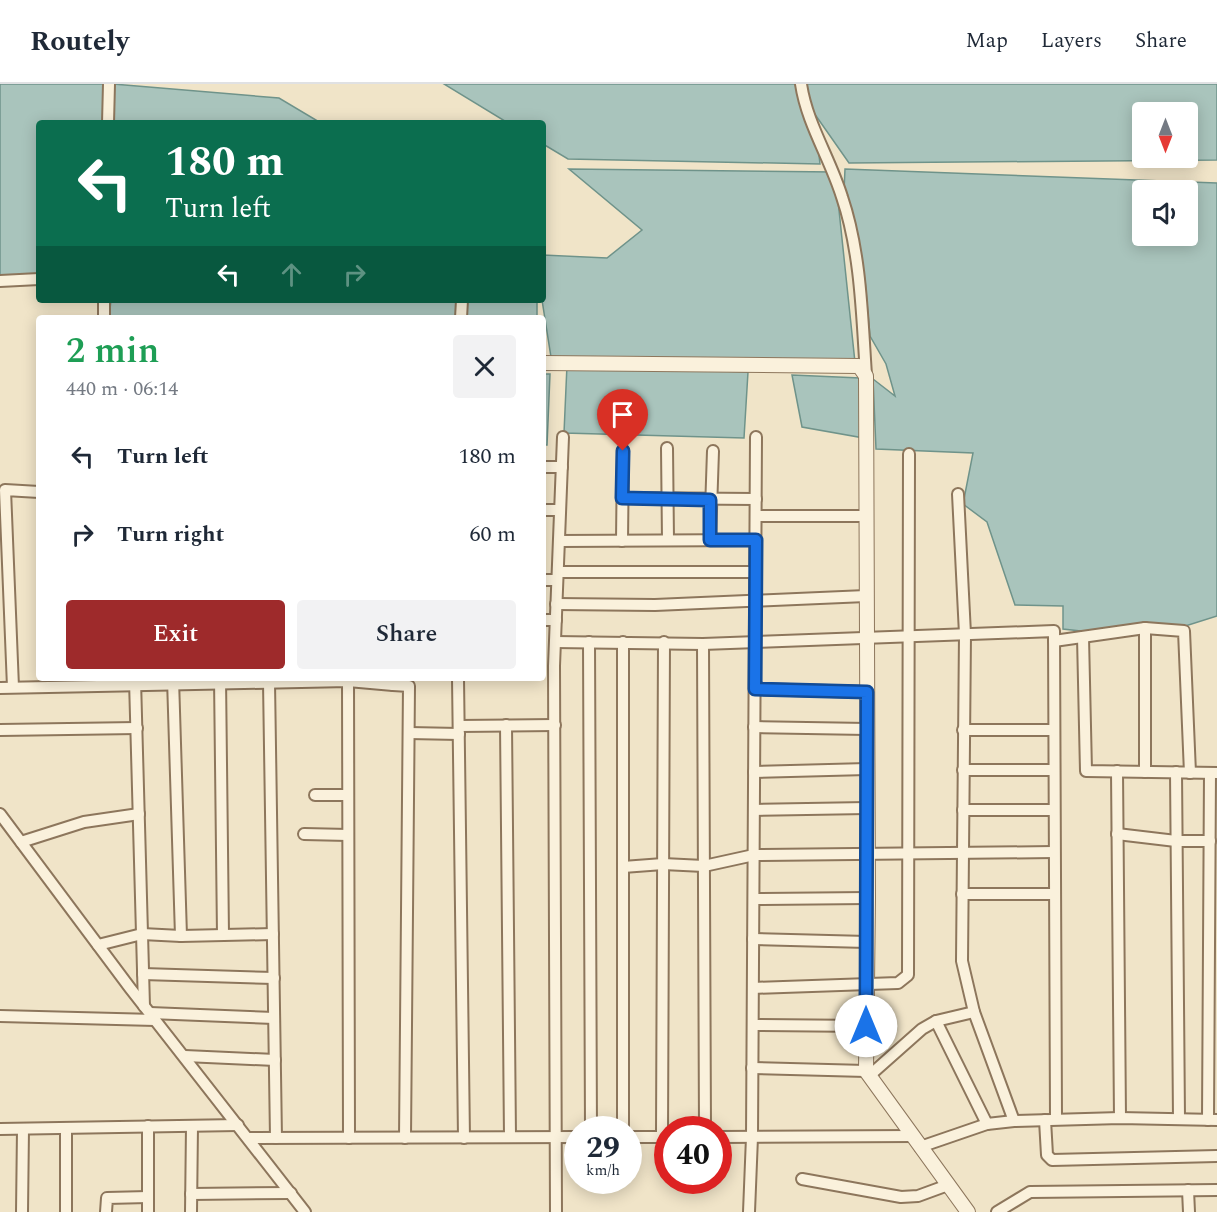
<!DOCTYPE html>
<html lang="en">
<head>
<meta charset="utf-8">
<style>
	:root { --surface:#fff; --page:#f2f2f3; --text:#1f2937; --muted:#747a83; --line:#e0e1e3; --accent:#9e2a2b }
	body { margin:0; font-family:Spectral,serif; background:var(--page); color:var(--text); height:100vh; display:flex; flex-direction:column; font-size:22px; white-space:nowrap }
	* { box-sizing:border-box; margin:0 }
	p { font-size:20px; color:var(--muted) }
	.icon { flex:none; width:33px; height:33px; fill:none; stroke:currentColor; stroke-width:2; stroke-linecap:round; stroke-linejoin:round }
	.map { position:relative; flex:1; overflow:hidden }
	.panel { position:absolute; left:36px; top:231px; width:510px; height:366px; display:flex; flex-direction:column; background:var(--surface); border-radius:6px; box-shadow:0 3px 15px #0003 }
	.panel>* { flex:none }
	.banner { position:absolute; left:36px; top:36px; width:510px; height:183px; border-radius:6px; box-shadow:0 3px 15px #0003; background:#0b6e4f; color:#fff; overflow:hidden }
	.needle { width:39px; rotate:180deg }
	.controls { position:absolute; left:1132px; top:18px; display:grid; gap:12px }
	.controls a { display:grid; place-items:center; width:66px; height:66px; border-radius:6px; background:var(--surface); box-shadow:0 3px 15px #0003; font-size:30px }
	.speed { position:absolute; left:564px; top:1032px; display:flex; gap:12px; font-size:30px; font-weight:700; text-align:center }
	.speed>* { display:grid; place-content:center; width:78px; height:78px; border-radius:50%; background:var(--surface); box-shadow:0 3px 15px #0003; line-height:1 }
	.speed small { font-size:15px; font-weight:400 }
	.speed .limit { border:9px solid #d22; background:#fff; color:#111 }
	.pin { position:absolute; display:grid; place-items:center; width:51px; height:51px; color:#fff; margin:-62px -26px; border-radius:50% 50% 50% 0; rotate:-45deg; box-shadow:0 0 6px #0007 }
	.pin .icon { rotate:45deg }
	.me { position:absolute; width:66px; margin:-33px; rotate:0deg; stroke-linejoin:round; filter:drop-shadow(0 0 4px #0008) }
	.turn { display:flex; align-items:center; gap:21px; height:126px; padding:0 30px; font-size:27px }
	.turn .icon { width:78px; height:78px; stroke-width:2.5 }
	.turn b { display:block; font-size:42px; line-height:51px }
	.lanes { display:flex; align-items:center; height:57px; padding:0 30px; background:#0003; justify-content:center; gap:30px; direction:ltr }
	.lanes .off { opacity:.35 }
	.round { display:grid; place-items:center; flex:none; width:63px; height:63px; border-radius:6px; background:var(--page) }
	.headline { display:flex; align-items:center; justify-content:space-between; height:102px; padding:0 30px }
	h1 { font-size:36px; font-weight:600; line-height:45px; color:#1e9e55 }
	.cta { display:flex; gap:12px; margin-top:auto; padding:12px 30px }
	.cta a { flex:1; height:69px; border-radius:6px; background:var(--accent); color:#fff; font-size:24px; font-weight:600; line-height:69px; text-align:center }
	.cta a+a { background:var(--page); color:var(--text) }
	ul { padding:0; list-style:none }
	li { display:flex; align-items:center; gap:18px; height:78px; padding:0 30px }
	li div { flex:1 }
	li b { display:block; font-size:22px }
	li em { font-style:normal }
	header { display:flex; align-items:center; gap:36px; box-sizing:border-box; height:84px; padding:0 30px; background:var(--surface); border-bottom:2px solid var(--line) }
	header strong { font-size:28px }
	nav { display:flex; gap:33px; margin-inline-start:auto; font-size:21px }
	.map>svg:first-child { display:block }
	.water { fill:#a9c4bc; stroke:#6f938a; stroke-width:1.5; fill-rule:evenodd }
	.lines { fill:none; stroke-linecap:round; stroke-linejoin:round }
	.minor-casing { stroke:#8d765c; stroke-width:14 }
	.tertiary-casing { stroke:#8d765c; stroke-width:16 }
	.minor { stroke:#faf1dc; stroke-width:10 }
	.tertiary { stroke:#faf1dc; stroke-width:14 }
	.route-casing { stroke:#114b97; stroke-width:15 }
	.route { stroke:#1a73e8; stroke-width:10 }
</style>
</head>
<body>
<header>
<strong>Routely</strong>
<nav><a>Map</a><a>Layers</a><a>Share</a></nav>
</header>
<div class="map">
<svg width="1217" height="1128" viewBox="0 0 1217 1128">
	<rect width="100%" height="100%" fill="#f0e4c8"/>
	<!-- water -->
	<g class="water">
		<path d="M 0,0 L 105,0 L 104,39 L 39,39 L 39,192 L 0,194 Z"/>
		<path d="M 113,0 L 279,14 L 321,39 L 113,39 Z"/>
		<path d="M 444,0 L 1217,0 L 1217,76 L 849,79 L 814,29 L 820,80 L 568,75 L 543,60 L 543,39 L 508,39 ZM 1143,28 L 1188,28 L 1188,74 L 1143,74 Z"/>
		<path d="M 569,85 L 835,88 L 856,288 L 551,273 L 542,216 L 543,171 L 607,174 L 642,146 Z"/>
		<path d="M 845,85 L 1217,99 L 1217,532 L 1179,544 L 1099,549 L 1063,545 L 1063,522 L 1015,521 L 987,438 L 963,420 L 973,369 L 876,365 L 873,295 L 895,312 L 886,280 L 870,252 L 865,196 L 844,107 ZM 1143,106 L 1188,106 L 1188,152 L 1143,152 Z"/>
		<path d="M 111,216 L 537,216 L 537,234 L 109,234 Z"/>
		<path d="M 567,281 L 748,288 L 744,354 L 564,349 Z"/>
		<path d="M 543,290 L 550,290 L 547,361 L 543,361 Z"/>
		<path d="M 792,291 L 860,294 L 864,354 L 802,343 Z"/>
	</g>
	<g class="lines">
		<defs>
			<g id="minor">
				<path d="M 801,0 C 807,40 830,74 842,113 C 861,169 862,232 866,291"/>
				<path d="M 108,39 L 109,0"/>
				<path d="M 0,197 L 39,195"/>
				<path d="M 104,234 L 104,216"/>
				<path d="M 461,234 L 462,216"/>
				<path d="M 667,364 L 668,456"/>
				<path d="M 543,383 L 562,383"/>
				<path d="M 958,410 L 965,550 L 962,877 L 974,928 L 1014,1037"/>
				<path d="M 622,414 L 756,415"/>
				<path d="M 543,426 L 560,426"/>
				<path d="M 756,432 L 866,432"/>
				<path d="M 710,456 L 713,367"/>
				<path d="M 559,457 L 756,456"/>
				<path d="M 622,457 L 623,367"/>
				<path d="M 558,488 L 755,488"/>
				<path d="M 543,496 L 557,496"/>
				<path d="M 556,520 L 655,521 L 866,512"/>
				<path d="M 543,536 L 556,536"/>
				<path d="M 1145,544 L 1145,688"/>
				<path d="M 1083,553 L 1086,687 L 1217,689"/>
				<path d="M 1054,557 L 1145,544 L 1184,547 L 1190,689"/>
				<path d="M 555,558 L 703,560 L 1054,547 L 1056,1035"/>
				<path d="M 589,558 L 591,1046"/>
				<path d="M 623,558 L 623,1046"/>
				<path d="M 703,560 L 705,1046"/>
				<path d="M 220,594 L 223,851"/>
				<path d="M 348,594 L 349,1054"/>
				<path d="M 393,594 L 393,601 L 409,602 L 405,1054"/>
				<path d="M 458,594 L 464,1054"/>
				<path d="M 173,595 L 181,852"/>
				<path d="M 135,596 L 144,922"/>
				<path d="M 269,598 L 276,1054"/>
				<path d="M 13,603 L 5,406 L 39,408"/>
				<path d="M 0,604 L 348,597 L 393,601"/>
				<path d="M 755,605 L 867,608"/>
				<path d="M 506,641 L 510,1053"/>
				<path d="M 459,642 L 555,641"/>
				<path d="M 754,643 L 867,645"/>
				<path d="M 0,646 L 137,644"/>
				<path d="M 963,646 L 1054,646"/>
				<path d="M 409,649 L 459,650"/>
				<path d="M 963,686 L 1054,686"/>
				<path d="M 1117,687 L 1120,1034"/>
				<path d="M 754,688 L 867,685"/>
				<path d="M 1176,688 L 1179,1034"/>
				<path d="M 315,711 L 348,711"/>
				<path d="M 754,726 L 867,724"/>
				<path d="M 963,726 L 1054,726"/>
				<path d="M 0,730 L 130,904 L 305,1128"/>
				<path d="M 304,750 L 348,751"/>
				<path d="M 1117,750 L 1176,757 L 1210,757"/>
				<path d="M 21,758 L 84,738 L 139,730"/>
				<path d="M 623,783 L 663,780 L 704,782 L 754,771 L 1054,768"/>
				<path d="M 962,810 L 1054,810"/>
				<path d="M 754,815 L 868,814"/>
				<path d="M 753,855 L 867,858"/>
				<path d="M 98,861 L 142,850 L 181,852 L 273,850"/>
				<path d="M 143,890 L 274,894"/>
				<path d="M 753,904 L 898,899 L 908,891 L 909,370"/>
				<path d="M 150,929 L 274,934"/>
				<path d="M 0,932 L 155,936"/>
				<path d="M 936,937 L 987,1040"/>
				<path d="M 753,941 L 866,942"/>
				<path d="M 185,972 L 275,976"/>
				<path d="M 752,984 L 866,987"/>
				<path d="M 869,992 L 922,945 L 936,937 L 974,928"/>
				<path d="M 1045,1036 L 1047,1071 L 1052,1076 L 1217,1072"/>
				<path d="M 1208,1036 L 1210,689"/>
				<path d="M 148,1042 L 148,1128"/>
				<path d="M 0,1045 L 238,1041"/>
				<path d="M 628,1053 L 667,1053"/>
				<path d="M 662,1053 L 664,558"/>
				<path d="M 718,1053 L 913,1052"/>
				<path d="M 248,1054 L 578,1053"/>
				<path d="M 920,1063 L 987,1040 L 1014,1037 L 1120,1034 L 1217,1036"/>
				<path d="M 802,1095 L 901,1113 L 918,1112 L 948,1101"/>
				<path d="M 1188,1106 L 1189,1128"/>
				<path d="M 191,1110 L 291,1109"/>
				<path d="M 22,1128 L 23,1045"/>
				<path d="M 66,1128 L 66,1044"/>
				<path d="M 106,1128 L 107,1114 L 148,1113"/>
				<path d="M 191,1128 L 192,1042"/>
				<path d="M 556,1128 L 554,582 L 563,353"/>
				<path d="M 749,1128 L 752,1053 L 756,353"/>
				<path d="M 997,1128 L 1030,1108 L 1217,1106"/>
			</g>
			<path id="tertiary" d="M 543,279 L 859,282 L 866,292 L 868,814 L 866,987 L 968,1128"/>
		</defs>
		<!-- minor casing -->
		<use href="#minor" class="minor-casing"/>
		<!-- tertiary casing -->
		<use href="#tertiary" class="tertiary-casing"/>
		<!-- minor -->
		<use href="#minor" class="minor"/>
		<!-- tertiary -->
		<use href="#tertiary" class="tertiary"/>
	</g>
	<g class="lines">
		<defs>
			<path id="route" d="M 623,367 L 622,414 L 710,416 L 710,456 L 756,456 L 755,605 L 867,608 L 866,942"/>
		</defs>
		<!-- route casing -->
		<use href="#route" class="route-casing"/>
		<!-- route -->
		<use href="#route" class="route"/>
	</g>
</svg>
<div class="controls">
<a><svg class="needle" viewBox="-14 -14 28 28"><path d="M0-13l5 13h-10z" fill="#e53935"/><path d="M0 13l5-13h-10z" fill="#747a83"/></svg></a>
<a><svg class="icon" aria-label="sound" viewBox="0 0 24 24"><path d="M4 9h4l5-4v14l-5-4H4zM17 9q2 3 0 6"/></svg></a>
</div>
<div class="speed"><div>29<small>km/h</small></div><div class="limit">40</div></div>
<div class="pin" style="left:623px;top:367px;background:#d93025"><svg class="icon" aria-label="arrive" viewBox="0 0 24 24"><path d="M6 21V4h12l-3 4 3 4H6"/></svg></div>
<svg class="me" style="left:866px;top:942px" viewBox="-20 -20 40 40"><circle r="19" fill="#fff"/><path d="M0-13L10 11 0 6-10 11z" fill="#1a73e8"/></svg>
<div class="banner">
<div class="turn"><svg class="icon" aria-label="left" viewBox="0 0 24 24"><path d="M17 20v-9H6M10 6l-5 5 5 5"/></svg><div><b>180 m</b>Turn left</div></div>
<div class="lanes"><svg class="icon" aria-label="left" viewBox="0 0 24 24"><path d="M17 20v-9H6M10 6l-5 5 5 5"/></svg><svg class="icon off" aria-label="ahead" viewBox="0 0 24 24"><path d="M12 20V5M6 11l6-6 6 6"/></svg><svg class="icon off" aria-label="right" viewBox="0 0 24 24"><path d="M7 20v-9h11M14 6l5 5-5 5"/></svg></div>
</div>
<section class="panel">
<div class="headline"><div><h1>2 min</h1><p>440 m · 06:14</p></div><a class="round"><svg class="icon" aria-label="close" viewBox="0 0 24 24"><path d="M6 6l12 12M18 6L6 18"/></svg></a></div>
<ul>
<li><svg class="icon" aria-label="left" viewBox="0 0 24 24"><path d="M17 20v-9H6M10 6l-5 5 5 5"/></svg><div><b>Turn left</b></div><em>180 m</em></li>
<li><svg class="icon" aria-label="right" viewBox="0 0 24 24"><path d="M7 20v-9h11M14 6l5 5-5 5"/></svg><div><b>Turn right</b></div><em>60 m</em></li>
</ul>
<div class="cta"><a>Exit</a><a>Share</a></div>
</section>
</div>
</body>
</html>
